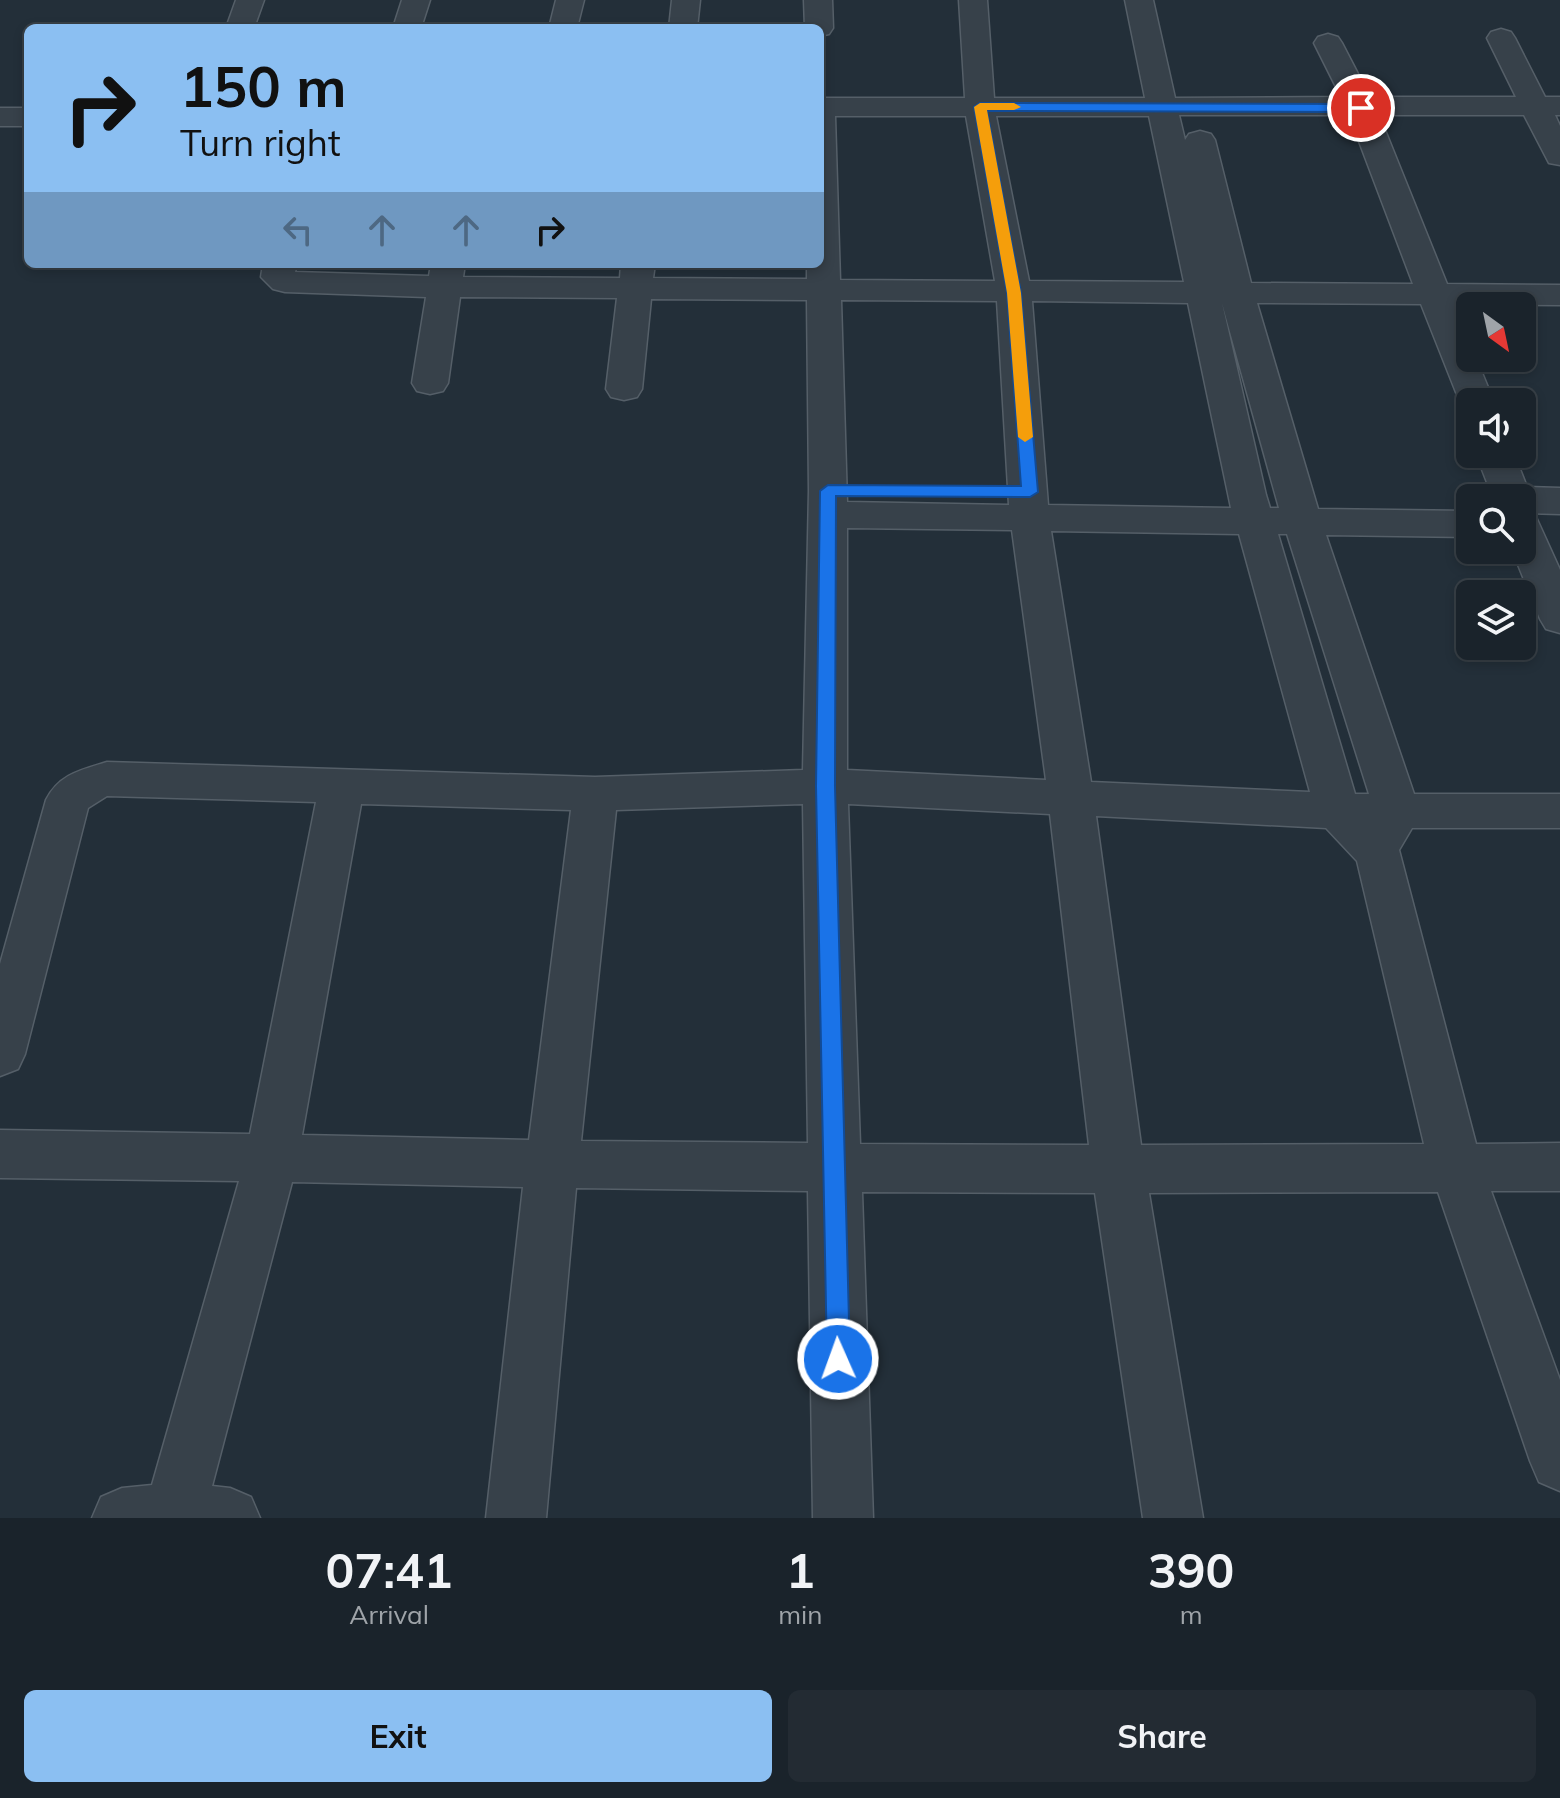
<!DOCTYPE html>
<html lang="en">
<head>
<meta charset="utf-8">
<style>
	:root { --surface:#1a232b; --page:#232b33; --text:#f1f3f6; --muted:#9fa4a9; --line:#384047; --accent:#8bbff2 }
	body { margin:0; font-family:Mulish,sans-serif; background:var(--page); color:var(--text); height:100vh; display:flex; flex-direction:column; font-size:30px; white-space:nowrap }
	* { box-sizing:border-box; margin:0 }
	p { font-size:26px; color:var(--muted) }
	.icon { flex:none; width:44px; height:44px; fill:none; stroke:currentColor; stroke-width:2; stroke-linecap:round; stroke-linejoin:round }
	.map { position:relative; height:1518px; overflow:hidden }
	.side { display:flex; flex-direction:column; background:var(--surface); flex:1 }
	.side>* { flex:none }
	.hud { position:absolute; left:24px; top:24px; width:800px; height:244px; border-radius:12px; box-shadow:0 4px 12px #0003,0 0 0 2px var(--line); background:#8bbff2; color:#111; overflow:hidden }
	.needle { width:52px; rotate:147deg }
	.buttons { position:absolute; left:1456px; top:292px; display:grid; gap:16px }
	.buttons a { display:grid; place-items:center; width:80px; height:80px; border-radius:12px; background:var(--surface); box-shadow:0 4px 12px #0003,0 0 0 2px var(--line); font-size:40px }
	.pin { position:absolute; display:grid; place-items:center; width:68px; height:68px; color:#fff; margin:-34px; border:4px solid #fff; border-radius:50%; box-shadow:0 2px 8px #0007 }
	.me { position:absolute; width:88px; margin:-44px; rotate:358deg; stroke-linejoin:round; filter:drop-shadow(0 0 6px #0008) }
	.turn { display:flex; align-items:center; gap:28px; height:168px; padding:0 24px; font-size:36px }
	.turn .icon { width:104px; height:104px; stroke-width:2.5 }
	.turn b { display:block; font-size:56px; line-height:68px }
	.lanes { display:flex; align-items:center; height:76px; padding:0 24px; background:#0003; justify-content:center; gap:40px; direction:ltr }
	.lanes .off { opacity:.35 }
	.eta { display:flex; justify-content:space-evenly; align-items:center; height:136px; text-align:center }
	.eta b { font-size:48px; font-weight:700; line-height:56px }
	.cta { display:flex; gap:16px; margin-top:auto; padding:16px 24px }
	.cta a { flex:1; height:92px; border-radius:12px; background:var(--accent); color:#111; font-size:32px; font-weight:700; line-height:92px; text-align:center }
	.cta a+a { background:var(--page); color:var(--text) }
	.map>svg:first-child { display:block }
	.lines { fill:none; stroke-linecap:round; stroke-linejoin:round }
	.minor-casing { stroke:#555f68; stroke-width:3 }
	.minor { fill:#37414a; fill-rule:evenodd }
	.route { fill:#1a73e8; stroke:#114b97; stroke-width:2 }
	.slow { fill:#f59e0b }
</style>
</head>
<body>
<div class="map">
<svg width="1560" height="1518" viewBox="0 0 1560 1518">
	<rect width="100%" height="100%" fill="#232f39"/>
	<g class="lines">
		<defs>
			<g id="minor">
				<path d="M 236,0 L 264,0 L 254,28 L 226,28 Z"/>
				<path d="M 402,0 L 430,0 L 421,28 L 393,28 Z"/>
				<path d="M 556,0 L 584,0 L 577,28 L 549,28 Z"/>
				<path d="M 672,0 L 700,0 L 697,28 L 669,28 Z"/>
				<path d="M 804,0 L 832,0 L 833,28 L 829,34 L 820,36 L 820,28 L 805,28 Z"/>
				<path d="M 959,0 L 987,0 L 994,98 L 1145,98 L 1125,0 L 1153,0 L 1175,98 L 1341,97 L 1314,43 L 1318,37 L 1328,34 L 1338,37 L 1342,43 L 1370,97 L 1516,97 L 1487,38 L 1491,32 L 1501,29 L 1511,32 L 1515,38 L 1545,97 L 1560,97 L 1560,115 L 1555,115 L 1560,126 L 1560,165 L 1549,163 L 1524,115 L 1379,115 L 1447,284 L 1560,285 L 1560,305 L 1455,304 L 1470,342 L 1470,358 L 1476,358 L 1494,402 L 1470,402 L 1470,412 L 1463,410 L 1421,304 L 1257,303 L 1318,509 L 1470,511 L 1470,537 L 1326,535 L 1414,794 L 1560,794 L 1560,828 L 1412,828 L 1399,850 L 1476,1144 L 1560,1143 L 1560,1191 L 1491,1191 L 1560,1380 L 1560,1491 L 1539,1482 L 1530,1461 L 1438,1192 L 1149,1193 L 1203,1518 L 1143,1518 L 1095,1193 L 862,1192 L 873,1518 L 813,1518 L 808,1191 L 576,1188 L 546,1518 L 486,1518 L 523,1187 L 292,1182 L 212,1486 L 230,1488 L 251,1497 L 260,1518 L 92,1518 L 101,1497 L 122,1488 L 152,1485 L 239,1181 L 0,1178 L 0,1130 L 250,1134 L 316,802 L 107,796 L 88,808 L 25,1054 L 18,1069 L 0,1076 L 0,964 L 46,800 C 59,774 81,770 107,762 L 595,777 L 803,770 L 809,491 L 807,300 L 651,299 L 642,389 L 637,397 L 624,400 L 611,397 L 606,389 L 617,298 L 460,297 L 448,383 L 443,391 L 430,394 L 417,391 L 412,383 L 426,297 L 285,292 L 273,289 L 261,277 L 263,264 L 297,264 L 295,272 L 429,276 L 431,264 L 465,264 L 463,277 L 620,278 L 621,264 L 655,264 L 653,278 L 807,279 L 807,264 L 820,264 L 820,98 L 965,98 ZM 1179,115 L 1349,115 L 1413,284 L 1251,283 L 1215,140 L 1211,134 L 1200,131 L 1189,134 L 1185,140 ZM 835,116 L 966,116 L 995,281 L 840,280 ZM 996,116 L 1149,116 L 1184,282 L 1029,281 ZM 841,300 L 997,301 L 1009,505 L 847,502 ZM 1032,301 L 1188,303 L 1231,508 L 1048,505 ZM 1222,303 L 1279,508 L 1270,508 L 1266,495 ZM 847,528 L 1012,530 L 1046,780 L 847,770 ZM 1051,531 L 1239,534 L 1310,792 L 1091,782 ZM 1278,534 L 1287,534 L 1369,794 L 1355,794 ZM 361,804 L 571,810 L 529,1140 L 302,1135 ZM 803,804 L 808,1143 L 581,1141 L 616,810 ZM 848,804 L 1050,814 L 1089,1145 L 860,1144 ZM 1096,816 L 1326,828 L 1357,861 L 1424,1144 L 1141,1145 Z"/>
				<rect x="0" y="108" width="28" height="18"/>
				<path d="M 1476,454 L 1514,454 L 1527,487 L 1560,488 L 1560,514 L 1522,513 L 1522,498 L 1493,498 Z"/>
				<path d="M 1522,513 L 1536,517 L 1560,570 L 1560,633 L 1546,629 L 1540,619 L 1512,550 L 1522,550 Z"/>
			</g>
		</defs>
		<!-- minor casing -->
		<use href="#minor" class="minor-casing"/>
		<!-- minor -->
		<use href="#minor" class="minor"/>
	</g>
	<!-- route -->
	<path class="route" d="M 980,103 L 1361,104 L 1367,108 L 1361,112 L 987,111 L 1021,293 L 1038,492 L 1030,497 L 836,496 L 835,786 L 850,1359 L 847,1367 L 838,1371 L 830,1367 L 827,1359 L 816,786 L 820,491 L 828,485 L 1021,486 L 1007,293 L 974,107 Z"/>
	<!-- slow -->
	<path class="slow" d="M 980,103 L 1014,103 L 1021,107 L 1014,110 L 987,110 L 1021,293 L 1033,437 L 1025,442 L 1018,437 L 1007,293 L 974,107 Z"/>
</svg>
<div class="buttons">
<a><svg class="needle" viewBox="-14 -14 28 28"><path d="M0-13l5 13h-10z" fill="#e53935"/><path d="M0 13l5-13h-10z" fill="#9fa4a9"/></svg></a>
<a><svg class="icon" aria-label="sound" viewBox="0 0 24 24"><path d="M4 9h4l5-4v14l-5-4H4zM17 9q2 3 0 6"/></svg></a>
<a><svg class="icon" aria-label="search" viewBox="0 0 24 24"><circle cx="10" cy="10" r="6"/><path d="M15 15l6 6"/></svg></a>
<a><svg class="icon" aria-label="layers" viewBox="0 0 24 24"><path d="M12 4l9 5-9 5-9-5zM3 14l9 5 9-5"/></svg></a>
</div>
<div class="pin" style="left:1361px;top:108px;background:#d93025"><svg class="icon" aria-label="arrive" viewBox="0 0 24 24"><path d="M6 21V4h12l-3 4 3 4H6"/></svg></div>
<svg class="me" style="left:838px;top:1359px" viewBox="-20 -20 40 40"><circle r="17" fill="#1a73e8" stroke="#fff" stroke-width="3"/><path d="M0-11L8 9 0 5-8 9z" fill="#fff"/></svg>
<div class="hud">
<div class="turn"><svg class="icon" aria-label="right" viewBox="0 0 24 24"><path d="M7 20v-9h11M14 6l5 5-5 5"/></svg><div><b>150 m</b>Turn right</div></div>
<div class="lanes"><svg class="icon off" aria-label="left" viewBox="0 0 24 24"><path d="M17 20v-9H6M10 6l-5 5 5 5"/></svg><svg class="icon off" aria-label="ahead" viewBox="0 0 24 24"><path d="M12 20V5M6 11l6-6 6 6"/></svg><svg class="icon off" aria-label="ahead" viewBox="0 0 24 24"><path d="M12 20V5M6 11l6-6 6 6"/></svg><svg class="icon" aria-label="right" viewBox="0 0 24 24"><path d="M7 20v-9h11M14 6l5 5-5 5"/></svg></div>
</div>
</div>
<section class="side">
<div class="eta">
<div><b>07:41</b><p>Arrival</p></div>
<div><b>1</b><p>min</p></div>
<div><b>390</b><p>m</p></div>
</div>
<div class="cta"><a>Exit</a><a>Share</a></div>
</section>
</body>
</html>
